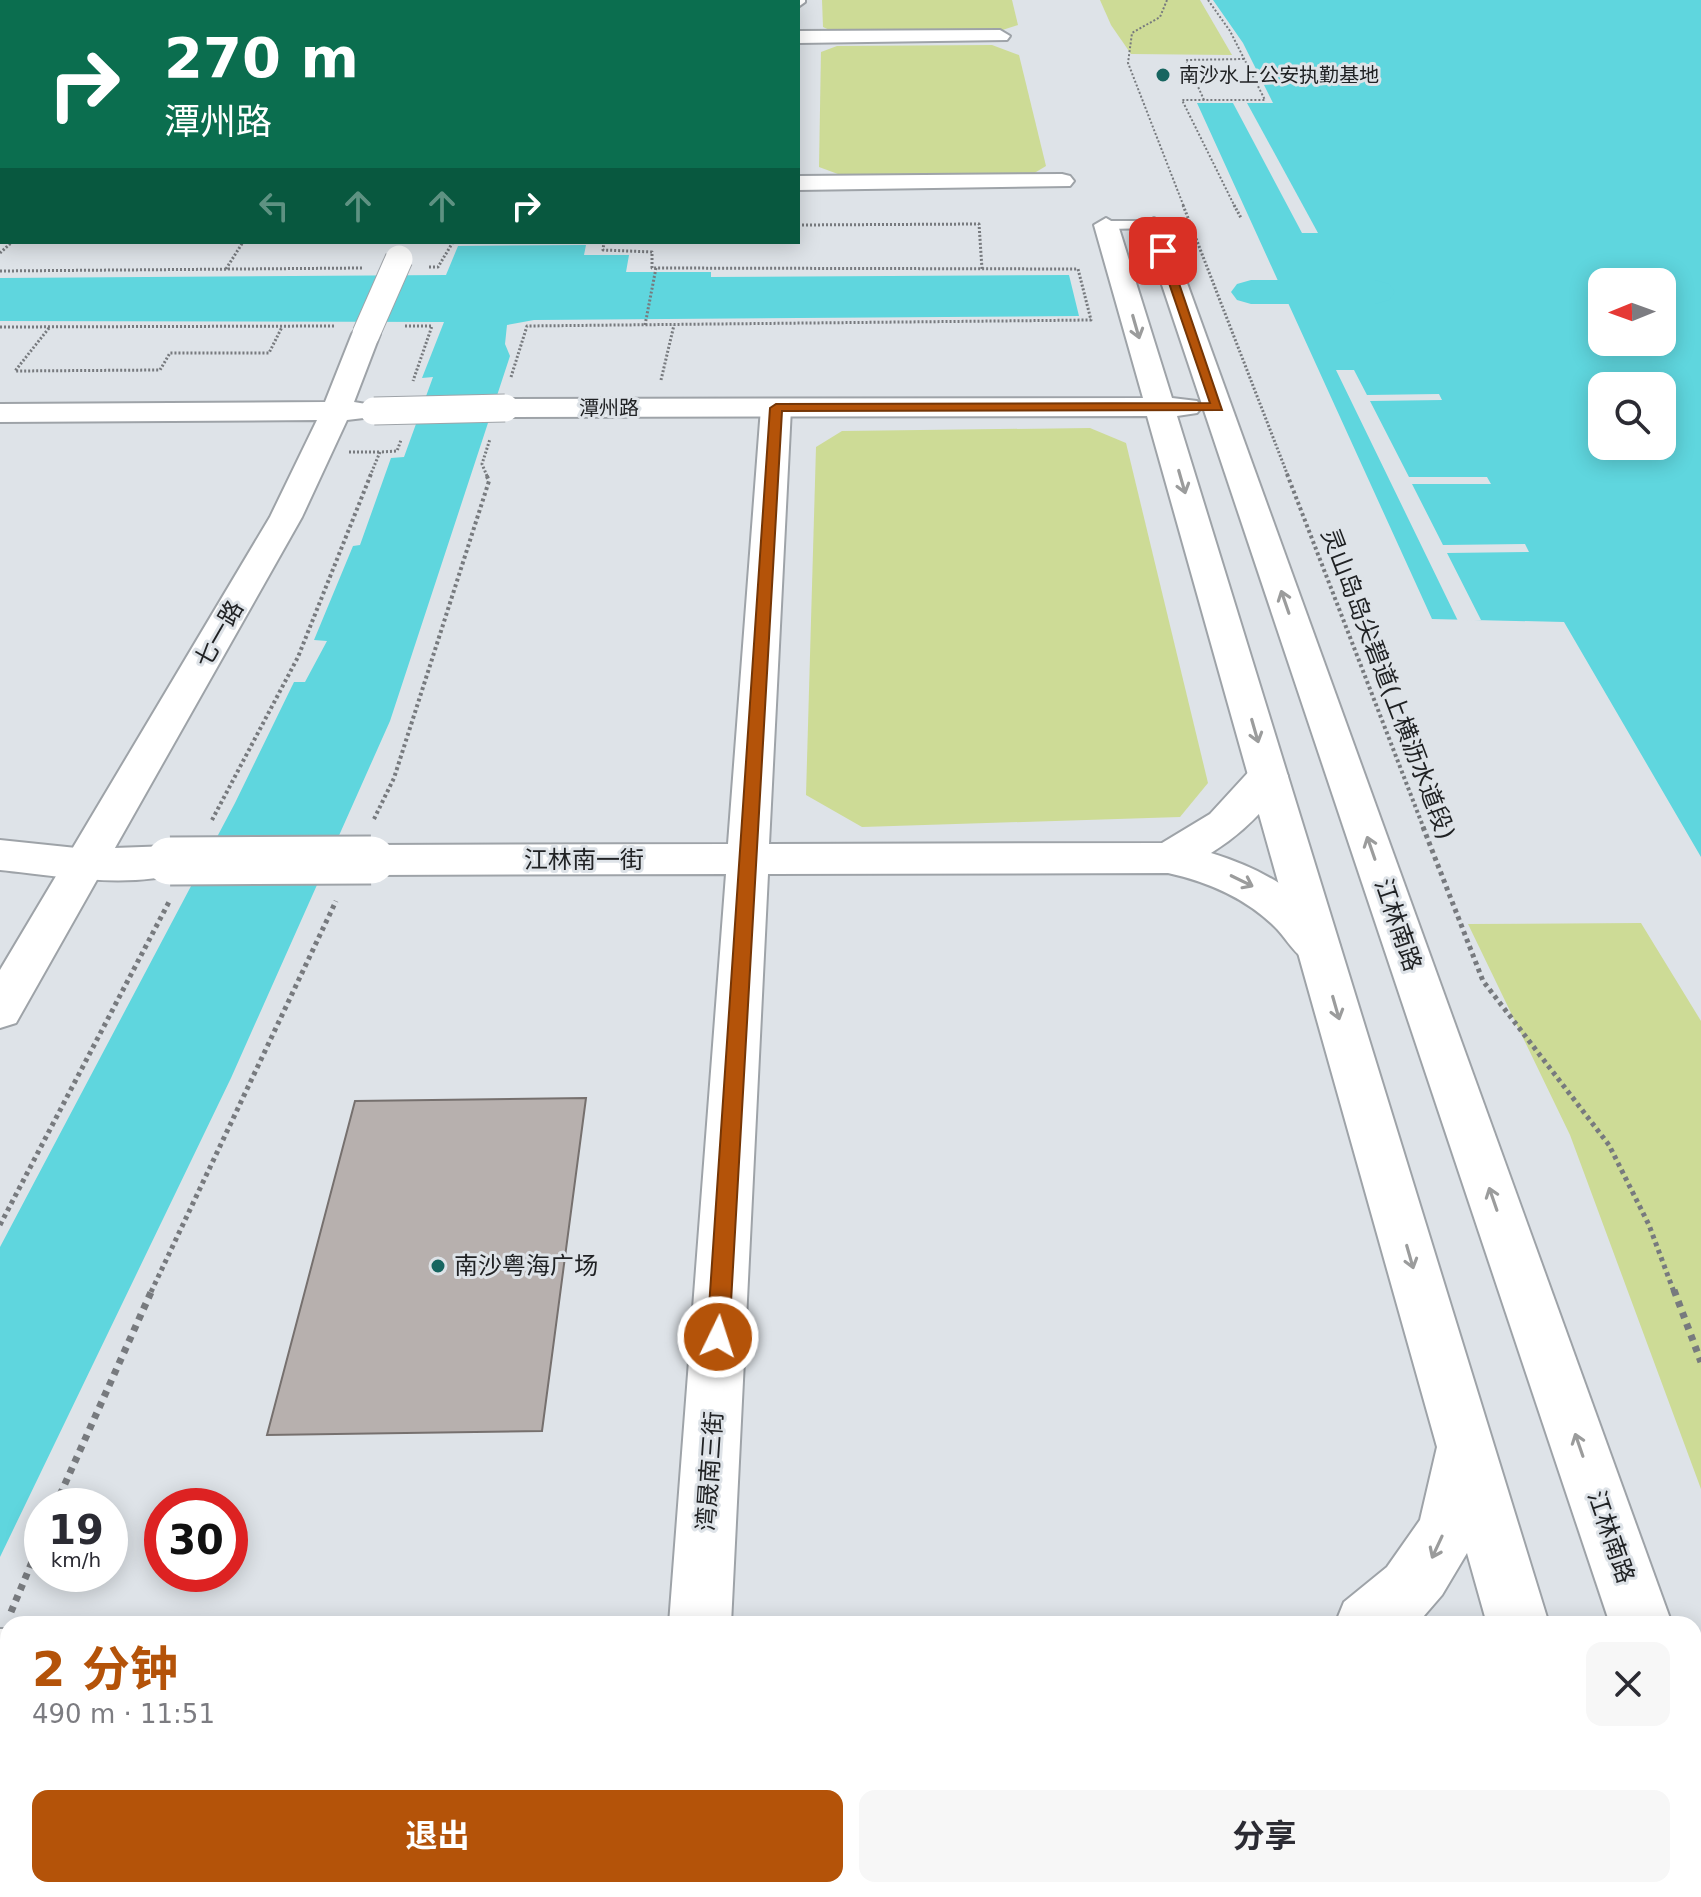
<!DOCTYPE html>
<html lang="zh">
<head>
<meta charset="utf-8">
<style>
	:root { --surface:#fff; --page:#f7f7f7; --text:#2b2b33; --muted:#7c7c81; --accent:#b45309 }
	body { margin:0; font-family:"DejaVu Sans","Noto Sans SC",sans-serif; background:var(--page); color:var(--text); height:100vh; display:flex; flex-direction:column; font-size:30px; white-space:nowrap }
	* { box-sizing:border-box; margin:0 }
	p { font-size:26px; color:var(--muted) }
	.icon { flex:none; width:44px; height:44px; fill:none; stroke:currentColor; stroke-width:2; stroke-linecap:round; stroke-linejoin:round }
	.map { position:relative; flex:1; overflow:hidden }
	.details { position:absolute; left:0px; top:1616px; width:1702px; height:282px; display:flex; flex-direction:column; background:var(--surface); border-radius:24px 24px 0 0; box-shadow:0 4px 20px #0003 }
	.details>* { flex:none }
	.top-card { position:absolute; left:0px; top:0px; width:800px; height:244px; box-shadow:0 4px 20px #0003; background:#0b6e4f; color:#fff; overflow:hidden }
	.needle { width:52px; rotate:269deg }
	.controls { position:absolute; left:1588px; top:268px; display:grid; gap:16px }
	.controls a { display:grid; place-items:center; width:88px; height:88px; border-radius:16px; background:var(--surface); box-shadow:0 4px 20px #0003; font-size:40px }
	.speed { position:absolute; left:24px; top:1488px; display:flex; gap:16px; font-size:40px; font-weight:700; text-align:center }
	.speed>* { display:grid; place-content:center; width:104px; height:104px; border-radius:50%; background:var(--surface); box-shadow:0 4px 20px #0003; line-height:1 }
	.speed small { font-size:20px; font-weight:400 }
	.speed .limit { border:12px solid #d22; background:#fff; color:#111 }
	.pin { position:absolute; display:grid; place-items:center; width:68px; height:68px; color:#fff; margin:-34px; border-radius:16px; box-shadow:0 4px 12px #0006 }
	.me { position:absolute; width:88px; margin:-44px; rotate:4deg; stroke-linejoin:round; filter:drop-shadow(0 0 6px #0008) }
	.turn { display:flex; align-items:center; gap:28px; height:168px; padding:0 32px; font-size:36px }
	.turn .icon { width:104px; height:104px; stroke-width:2.5 }
	.turn b { display:block; font-size:56px; line-height:68px }
	.lanes { display:flex; align-items:center; height:76px; padding:0 32px; background:#0003; justify-content:center; gap:40px; direction:ltr }
	.lanes .off { opacity:.35 }
	.round { display:grid; place-items:center; flex:none; width:84px; height:84px; border-radius:16px; background:var(--page) }
	.summary { display:flex; align-items:center; justify-content:space-between; height:136px; padding:0 32px }
	h1 { font-size:48px; font-weight:700; line-height:60px; color:var(--accent) }
	.cta { display:flex; gap:16px; margin-top:auto; padding:16px 32px }
	.cta a { flex:1; height:92px; border-radius:16px; background:var(--accent); color:#fff; font-size:32px; font-weight:700; line-height:92px; text-align:center }
	.cta a+a { background:var(--page); color:var(--text) }
	.map>svg:first-child { display:block }
	.green { fill:#cddb96 }
	.water { fill:#5fd6de; fill-rule:evenodd }
	.pier { fill:#dee3e8 }
	.lines { fill:none; stroke-linecap:round; stroke-linejoin:round }
	.river { fill:#5fd6de; fill-rule:evenodd }
	.building { fill:#b7b0ae; stroke:#76706e; stroke-width:2 }
	.lane-casing { stroke:#9ea3a8; stroke-width:4 }
	.street-casing { stroke:#9ea3a8; stroke-width:4 }
	.secondary-casing { stroke:#9ea3a8; stroke-width:4 }
	.path-far4 { stroke:#777a7e; stroke-width:2; stroke-dasharray:2 2; stroke-linecap:butt }
	.path-far3 { stroke:#777a7e; stroke-width:3; stroke-dasharray:2 2; stroke-linecap:butt }
	.path-far2 { stroke:#777a7e; stroke-width:4; stroke-dasharray:3 3; stroke-linecap:butt }
	.path-far1 { stroke:#777a7e; stroke-width:5; stroke-dasharray:4 4; stroke-linecap:butt }
	.path { stroke:#777a7e; stroke-width:7; stroke-dasharray:6 6; stroke-linecap:butt }
	.lane { fill:#fff; fill-rule:evenodd }
	.street { fill:#fff; fill-rule:evenodd }
	.secondary { fill:#fff; fill-rule:evenodd }
	.street-bridge-casing { stroke:#9ea3a8; stroke-width:51; stroke-linecap:butt }
	.secondary-bridge-casing { stroke:#9ea3a8; stroke-width:29; stroke-linecap:butt }
	.street-bridge { stroke:#fff; stroke-width:47 }
	.secondary-bridge { stroke:#fff; stroke-width:27 }
	.oneway { stroke:#9b9c9c }
	.route { fill:#b45309; stroke:#753606; stroke-width:2 }
	.poi-dot { fill:#176560; stroke:#dee3e8; stroke-width:3 }
	.labels { text-anchor:middle; stroke-width:6; stroke-linejoin:round; paint-order:stroke }
	.far-poi-label { font-size:20px; fill:#202224; stroke:#dee3e8; text-anchor:start }
	.far-street-label { font-size:20px; fill:#202224; stroke:#dee3e8 }
	.street-label { font-size:24px; fill:#202224; stroke:#dee3e8 }
	.poi-label { font-size:24px; fill:#202224; stroke:#dee3e8; text-anchor:start }
</style>
</head>
<body>
<div class="map">
<svg width="1701" height="1897" viewBox="0 0 1701 1897">
	<rect width="100%" height="100%" fill="#dee3e8"/>
	<!-- green -->
	<g class="green">
		<path d="M 137,0 L 494,0 L 135,2 Z"/>
		<path d="M 822,0 L 1012,0 L 1018,25 L 993,33 L 838,34 L 823,27 Z"/>
		<path d="M 1100,0 L 1200,0 L 1232,55 L 1131,54 L 1111,25 Z"/>
		<path d="M 992,45 L 1019,55 L 1046,166 L 1031,175 L 846,177 L 819,167 L 821,52 L 837,46 Z"/>
		<path d="M 1090,428 L 1126,443 L 1208,783 L 1180,817 L 862,827 L 806,795 L 816,447 L 842,431 Z"/>
		<path d="M 1641,923 L 1701,1021 L 1701,1489 L 1570,1135 L 1468,924 Z"/>
		<path d="M 0,1764 L 8,1764 L 8,1890 L 31,1890 L 29,1897 L 0,1897 Z"/>
		<path d="M 1022,1890 L 1485,1890 L 1486,1897 L 1019,1897 Z"/>
	</g>
	<!-- water -->
	<g class="water">
		<path d="M 1213,0 L 1701,0 L 1701,857 L 1564,622 L 1432,619 L 1197,103 L 1273,103 L 1243,43 ZM 1602,282 L 1662,282 L 1662,342 L 1602,342 ZM 1602,386 L 1662,386 L 1662,446 L 1602,446 Z"/>
		<path d="M 586,245 L 584,255 L 629,255 L 626,272 L 711,272 L 711,277 L 1069,275 L 1079,316 L 534,320 L 507,325 L 505,344 L 510,356 L 390,721 L 231,1078 L 0,1557 L 0,1247 L 235,803 L 294,682 L 305,682 L 327,641 L 314,640 L 353,546 L 360,545 L 391,458 L 404,457 L 433,377 L 422,378 L 444,322 L 0,321 L 0,278 L 446,275 L 458,246 Z"/>
	</g>
	<!-- pier -->
	<g class="pier">
		<path d="M 1233,103 L 1247,103 L 1318,233 L 1302,233 Z"/>
		<path d="M 1336,370 L 1354,370 L 1367,395 L 1439,394 L 1442,400 L 1370,401 L 1409,477 L 1487,477 L 1491,484 L 1412,484 L 1443,545 L 1525,544 L 1529,552 L 1447,553 L 1481,620 L 1458,621 Z"/>
	</g>
	<g class="lines">
		<!-- river -->
		<path class="river" d="M 1251,280 L 1375,280 L 1389,284 L 1395,292 L 1389,300 L 1375,304 L 1251,304 L 1237,300 L 1231,292 L 1237,284 Z"/>
	</g>
	<!-- building -->
	<path class="building" d="M 586,1098 L 542,1431 L 267,1435 L 355,1101 Z"/>
	<g class="lines">
		<defs>
			<path id="lane" d="M 1154,221 L 1160,225 L 1158,228 L 1106,229 L 1100,225 L 1106,221 Z"/>
			<g id="street">
				<path d="M 787,0 L 805,0 L 805,2 L 798,7 L 798,2 Z"/>
				<path d="M 1000,30 L 1010,36 L 1007,40 L 798,43 L 798,31 Z"/>
				<rect x="0" y="36" width="2" height="12"/>
				<path d="M 776,399 L 786,402 L 791,408 L 769,844 L 1162,843 L 1210,814 L 1254,766 L 1268,762 L 1282,766 L 1288,776 C 1268,808 1243,833 1211,853 C 1263,869 1314,897 1340,946 L 1334,958 C 1323,961 1314,965 1303,958 C 1293,952 1284,935 1274,926 C 1244,897 1208,882 1168,873 L 768,874 L 731,1624 L 669,1624 L 726,874 L 371,875 L 356,871 L 350,860 L 356,849 L 371,845 L 728,844 L 761,408 L 766,402 Z"/>
				<path d="M 0,840 L 86,849 L 170,846 L 185,850 L 191,861 L 185,872 C 127,889 59,876 0,870 Z"/>
			</g>
			<g id="secondary">
				<path d="M 57,0 L 76,0 L 56,2 Z"/>
				<path d="M 102,0 L 121,0 L 101,2 Z"/>
				<path d="M 2,51 L 2,64 L 0,65 L 0,52 Z"/>
				<path d="M 1062,174 L 1070,176 L 1074,181 L 1070,186 L 798,190 L 798,176 Z"/>
				<rect x="0" y="183" width="2" height="14"/>
				<path d="M 1106,218 L 1118,225 L 1172,398 L 1197,401 L 1202,407 L 1197,413 L 1177,416 L 1549,1624 L 1487,1624 L 1467,1553 L 1442,1595 L 1417,1624 L 1335,1624 L 1344,1602 L 1387,1567 L 1420,1520 L 1437,1447 L 1147,416 L 505,417 L 495,414 L 490,408 L 495,402 L 505,399 L 1143,398 L 1094,225 Z"/>
				<path d="M 1154,218 L 1166,225 L 1672,1624 L 1610,1624 L 1142,225 Z"/>
				<path d="M 366,326 L 376,328 L 380,334 L 354,402 L 372,405 L 377,411 L 372,417 L 347,420 L 302,517 L 16,1023 L 0,1028 L 0,970 L 270,517 L 317,420 L 0,422 L 0,404 L 325,402 L 352,334 L 356,328 Z"/>
				<rect x="0" y="1629" width="8" height="64"/>
				<path d="M 1694,1743 L 1701,1746 L 1701,1831 L 1694,1828 Z"/>
				<path d="M 1529,1890 L 1601,1890 L 1604,1897 L 1532,1897 Z"/>
			</g>
		</defs>
		<!-- lane casing -->
		<use href="#lane" class="lane-casing"/>
		<!-- street casing -->
		<use href="#street" class="street-casing"/>
		<!-- secondary casing -->
		<use href="#secondary" class="secondary-casing"/>
		<!-- path-far4 -->
		<g class="path-far4">
			<path d="M 1167,0 L 1160,17 L 1132,33 L 1128,63 L 1184,207"/>
			<path d="M 1208,0 L 1230,31 L 1265,100 L 1182,100 L 1235,207"/>
			<path d="M 1204,100 L 1186,60 L 1244,59"/>
		</g>
		<!-- path-far3 -->
		<g class="path-far3">
			<path d="M 1183,205 L 1288,476"/>
			<path d="M 1234,205 L 1241,218"/>
			<path d="M 798,225 L 979,224 L 982,269"/>
			<path d="M 0,253 L 12,242"/>
			<path d="M 429,267 L 438,267 L 453,242 L 470,242"/>
			<path d="M 226,269 L 243,242"/>
			<path d="M 0,271 L 363,268"/>
			<path d="M 645,325 L 656,268"/>
			<path d="M 405,326 L 432,326 L 413,381"/>
			<path d="M 0,327 L 335,326"/>
			<path d="M 49,328 L 15,371 L 160,370 L 170,353 L 269,353 L 282,327"/>
			<path d="M 511,377 L 527,326 L 1091,320 L 1078,269 L 652,268 L 652,252 L 603,250 L 604,242"/>
			<path d="M 661,380 L 674,325"/>
			<path d="M 349,452 L 380,452"/>
			<path d="M 370,476 L 380,452 L 397,451 L 401,440"/>
			<path d="M 487,476 L 482,464 L 490,439"/>
		</g>
		<!-- path-far2 -->
		<g class="path-far2">
			<path d="M 1287,474 L 1424,829"/>
			<path d="M 374,819 L 394,778 L 489,481 L 486,474"/>
			<path d="M 212,820 L 298,657 L 371,474"/>
		</g>
		<!-- path-far1 -->
		<g class="path-far1">
			<path d="M 1423,827 L 1483,981 L 1609,1145 L 1649,1225 L 1674,1292"/>
			<path d="M 0,1225 L 170,900"/>
			<path d="M 151,1292 L 336,901"/>
		</g>
		<!-- path -->
		<g class="path">
			<path d="M 1674,1290 L 1701,1362"/>
			<path d="M 55,1506 L 152,1290"/>
			<path d="M 11,1612 L 42,1538"/>
		</g>
		<!-- lane -->
		<use href="#lane" class="lane"/>
		<!-- street -->
		<use href="#street" class="street"/>
		<!-- secondary -->
		<use href="#secondary" class="secondary"/>
		<defs>
			<path id="street-bridge" d="M 170,861 L 371,860"/>
			<g id="secondary-bridge">
				<path d="M 366,334 L 399,259"/>
				<path d="M 374,411 L 505,408"/>
			</g>
		</defs>
		<!-- street-bridge casing -->
		<use href="#street-bridge" class="street-bridge-casing"/>
		<!-- secondary-bridge casing -->
		<use href="#secondary-bridge" class="secondary-bridge-casing"/>
		<!-- street-bridge -->
		<use href="#street-bridge" class="street-bridge"/>
		<!-- secondary-bridge -->
		<use href="#secondary-bridge" class="secondary-bridge"/>
	</g>
	<!-- one-way arrows -->
	<defs><path id="oneway-shaft" d="M-6 0H5M1.5-3L5.5 0L1.5 3" fill="none" stroke-width="1.6" stroke-linecap="round" stroke-linejoin="round" transform="scale(2)"/></defs>
	<g class="oneway">
		<use href="#oneway-shaft" transform="translate(1136 327) rotate(74)"/>
		<use href="#oneway-shaft" transform="translate(1182 482) rotate(74)"/>
		<use href="#oneway-shaft" transform="translate(1285 602) rotate(-109)"/>
		<use href="#oneway-shaft" transform="translate(1255 731) rotate(74)"/>
		<use href="#oneway-shaft" transform="translate(1371 848) rotate(-109)"/>
		<use href="#oneway-shaft" transform="translate(1242 881) rotate(26)"/>
		<use href="#oneway-shaft" transform="translate(1336 1008) rotate(74)"/>
		<use href="#oneway-shaft" transform="translate(1493 1199) rotate(-109)"/>
		<use href="#oneway-shaft" transform="translate(1410 1257) rotate(74)"/>
		<use href="#oneway-shaft" transform="translate(1579 1445) rotate(-109)"/>
		<use href="#oneway-shaft" transform="translate(1437 1547) rotate(115)"/>
	</g>
	<!-- route -->
	<path class="route" d="M 1163,248 L 1168,251 L 1222,410 L 782,411 L 729,1337 L 726,1345 L 718,1348 L 710,1345 L 707,1337 L 770,408 L 776,404 L 1210,403 L 1158,251 Z"/>
	<!-- markers -->
	<g class="poi-dot">
		<circle cx="1163" cy="75" r="8"/>
		<circle cx="438" cy="1266" r="8"/>
	</g>
	<g class="labels">
		<!-- far-poi labels -->
		<g class="far-poi-label">
			<text x="1179" y="82">南沙水上公安执勤基地</text>
		</g>
		<!-- far-street labels -->
		<g class="far-street-label">
			<text x="609" y="415">潭州路</text>
		</g>
		<!-- street labels -->
		<g class="street-label">
			<text transform="translate(219 634) rotate(-60)" y="8">七一路</text>
			<text transform="translate(1388 684) rotate(69)" y="8">灵山岛岛尖碧道(上横沥水道段)</text>
			<text x="584" y="868">江林南一街</text>
			<text transform="translate(1398 925) rotate(71)" y="8">江林南路</text>
			<text transform="translate(710 1471) rotate(-86)" y="8">湾晟南三街</text>
			<text transform="translate(1611 1537) rotate(71)" y="8">江林南路</text>
		</g>
		<!-- poi labels -->
		<g class="poi-label">
			<text x="454" y="1274">南沙粤海广场</text>
		</g>
	</g>
</svg>
<div class="controls">
<a><svg class="needle" viewBox="-14 -14 28 28"><path d="M0-13l5 13h-10z" fill="#e53935"/><path d="M0 13l5-13h-10z" fill="#7c7c81"/></svg></a>
<a><svg class="icon" aria-label="search" viewBox="0 0 24 24"><circle cx="10" cy="10" r="6"/><path d="M15 15l6 6"/></svg></a>
</div>
<div class="speed"><div>19<small>km/h</small></div><div class="limit">30</div></div>
<div class="pin" style="left:1163px;top:251px;background:#d93025"><svg class="icon" aria-label="arrive" viewBox="0 0 24 24"><path d="M6 21V4h12l-3 4 3 4H6"/></svg></div>
<svg class="me" style="left:718px;top:1337px" viewBox="-20 -20 40 40"><circle r="17" fill="#b45309" stroke="#fff" stroke-width="3"/><path d="M0-11L8 9 0 5-8 9z" fill="#fff"/></svg>
<div class="top-card">
<div class="turn"><svg class="icon" aria-label="right" viewBox="0 0 24 24"><path d="M7 20v-9h11M14 6l5 5-5 5"/></svg><div><b>270 m</b>潭州路</div></div>
<div class="lanes"><svg class="icon off" aria-label="left" viewBox="0 0 24 24"><path d="M17 20v-9H6M10 6l-5 5 5 5"/></svg><svg class="icon off" aria-label="ahead" viewBox="0 0 24 24"><path d="M12 20V5M6 11l6-6 6 6"/></svg><svg class="icon off" aria-label="ahead" viewBox="0 0 24 24"><path d="M12 20V5M6 11l6-6 6 6"/></svg><svg class="icon" aria-label="right" viewBox="0 0 24 24"><path d="M7 20v-9h11M14 6l5 5-5 5"/></svg></div>
</div>
<section class="details">
<div class="summary"><div><h1>2 分钟</h1><p>490 m · 11:51</p></div><a class="round"><svg class="icon" aria-label="close" viewBox="0 0 24 24"><path d="M6 6l12 12M18 6L6 18"/></svg></a></div>
<div class="cta"><a>退出</a><a>分享</a></div>
</section>
</div>
</body>
</html>
